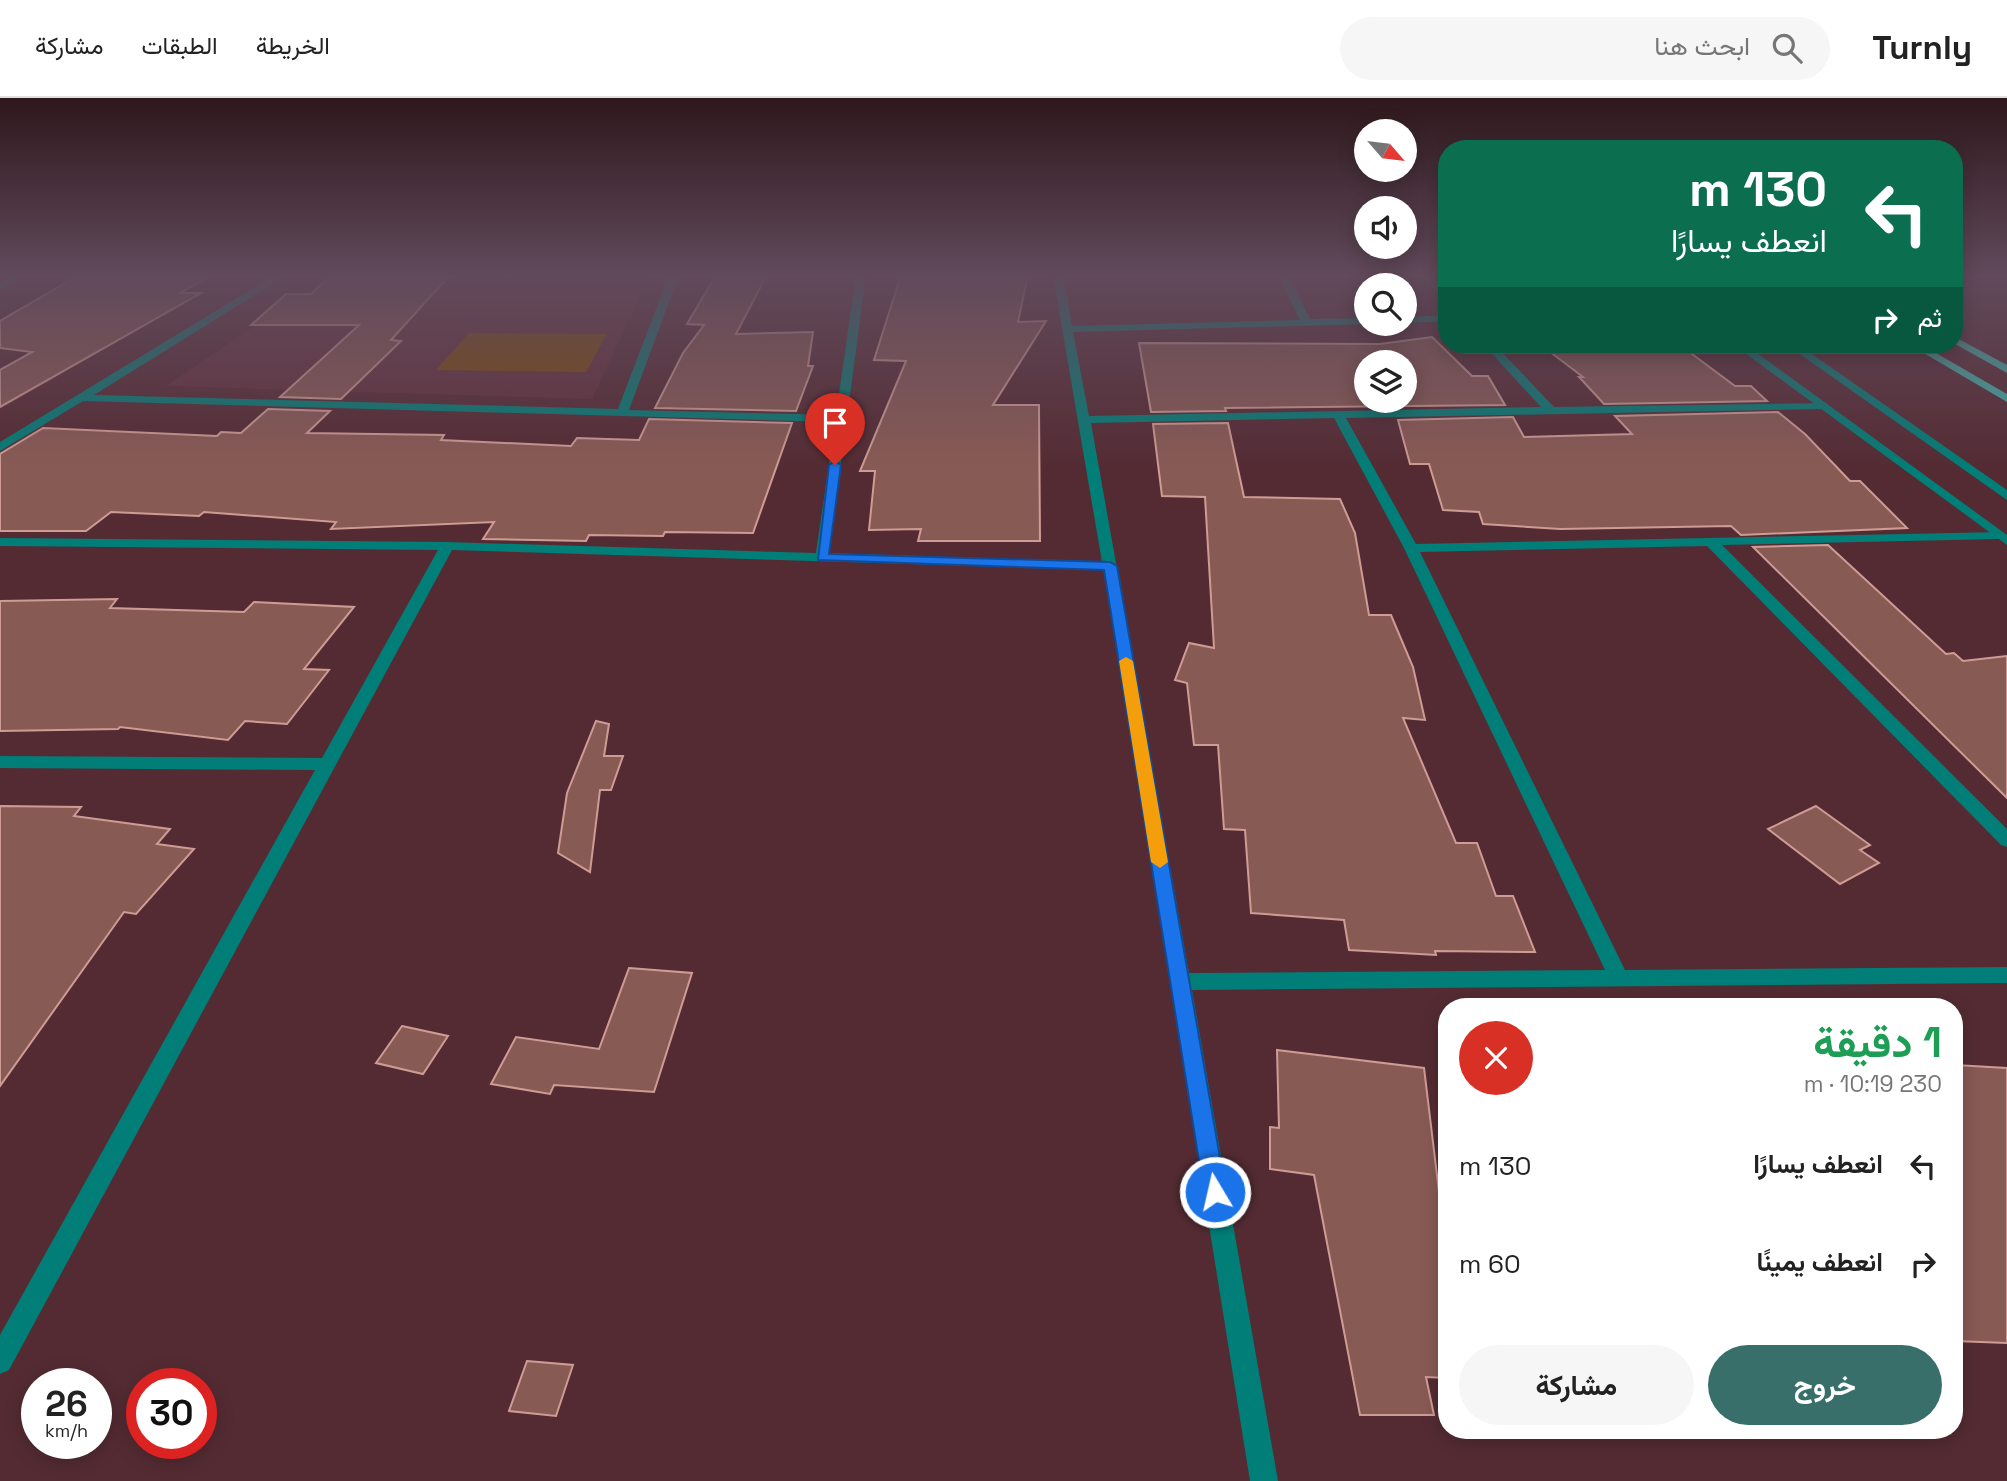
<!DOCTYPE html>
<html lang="ar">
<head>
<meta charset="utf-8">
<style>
	:root { --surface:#fff; --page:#f6f6f6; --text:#222; --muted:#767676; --line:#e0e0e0; --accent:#396f6b }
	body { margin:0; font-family:"Space Grotesk",Vazirmatn,sans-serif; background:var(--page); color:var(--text); direction:rtl; height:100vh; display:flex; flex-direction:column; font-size:26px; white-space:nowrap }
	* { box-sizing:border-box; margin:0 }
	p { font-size:23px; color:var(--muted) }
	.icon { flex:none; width:38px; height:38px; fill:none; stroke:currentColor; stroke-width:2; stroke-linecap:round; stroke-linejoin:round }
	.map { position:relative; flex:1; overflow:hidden; direction:ltr }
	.details { position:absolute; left:1438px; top:900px; width:525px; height:441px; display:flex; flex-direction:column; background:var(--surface); border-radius:28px; box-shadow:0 4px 18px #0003; direction:rtl }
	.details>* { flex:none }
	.top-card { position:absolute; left:1438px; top:42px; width:525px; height:214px; border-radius:28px; box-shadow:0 4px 18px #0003; direction:rtl; background:#0b6e4f; color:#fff; overflow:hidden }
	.needle { width:46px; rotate:118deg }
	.buttons { position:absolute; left:1354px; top:21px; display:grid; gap:14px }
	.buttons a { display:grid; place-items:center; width:63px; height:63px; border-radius:50%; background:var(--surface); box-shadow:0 4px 18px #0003; font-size:35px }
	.speed { position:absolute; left:21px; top:1270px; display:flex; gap:14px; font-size:35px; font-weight:700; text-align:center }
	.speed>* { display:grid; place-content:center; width:91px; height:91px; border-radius:50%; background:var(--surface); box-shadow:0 4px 18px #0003; line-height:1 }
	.speed small { font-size:18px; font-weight:400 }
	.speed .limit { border:10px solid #d22; background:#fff; color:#111 }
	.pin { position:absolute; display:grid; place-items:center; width:60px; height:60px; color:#fff; margin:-72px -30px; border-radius:50% 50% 50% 0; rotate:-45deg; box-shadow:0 0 7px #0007 }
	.pin .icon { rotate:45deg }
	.me { position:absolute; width:77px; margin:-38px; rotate:351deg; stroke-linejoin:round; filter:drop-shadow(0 0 5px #0008) }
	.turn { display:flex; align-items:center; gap:24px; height:147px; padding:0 21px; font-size:32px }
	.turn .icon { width:91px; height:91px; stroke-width:2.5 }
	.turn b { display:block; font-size:49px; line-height:60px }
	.then { display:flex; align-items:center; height:66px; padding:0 21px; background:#0003; gap:14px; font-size:26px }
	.round { display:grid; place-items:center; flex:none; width:74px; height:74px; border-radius:37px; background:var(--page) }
	.headline { display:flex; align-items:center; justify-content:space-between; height:119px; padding:0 21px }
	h1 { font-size:42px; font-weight:700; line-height:52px; color:#1e9e55 }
	.primary-button { display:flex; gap:14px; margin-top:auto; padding:14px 21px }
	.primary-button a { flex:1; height:80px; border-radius:42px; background:var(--accent); color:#fff; font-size:28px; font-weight:700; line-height:80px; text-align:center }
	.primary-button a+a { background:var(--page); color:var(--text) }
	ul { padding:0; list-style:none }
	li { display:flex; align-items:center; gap:21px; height:98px; padding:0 21px }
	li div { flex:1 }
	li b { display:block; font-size:26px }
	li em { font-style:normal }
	header { display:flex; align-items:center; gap:42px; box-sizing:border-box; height:98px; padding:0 35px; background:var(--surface); border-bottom:2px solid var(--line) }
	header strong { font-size:33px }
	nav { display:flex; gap:38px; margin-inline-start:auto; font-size:24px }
	.search { width:490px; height:63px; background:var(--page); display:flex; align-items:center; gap:18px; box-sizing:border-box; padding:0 24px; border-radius:38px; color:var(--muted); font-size:26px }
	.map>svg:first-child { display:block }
	.built { fill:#62303b }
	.green { fill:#7a4b06 }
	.building { fill:#885a54; stroke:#cf9c95; stroke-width:2; fill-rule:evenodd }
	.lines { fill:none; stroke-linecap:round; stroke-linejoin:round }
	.minor { fill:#017e77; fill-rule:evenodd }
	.tertiary { fill:#017e77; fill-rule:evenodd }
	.primary { fill:#3db5ac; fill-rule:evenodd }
	.route { fill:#1a73e8; stroke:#114b97; stroke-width:2 }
	.slow { fill:#f59e0b }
</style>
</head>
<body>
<header>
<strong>Turnly</strong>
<div class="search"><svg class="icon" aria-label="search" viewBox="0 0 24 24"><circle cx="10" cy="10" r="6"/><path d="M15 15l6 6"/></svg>ابحث هنا</div>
<nav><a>الخريطة</a><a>الطبقات</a><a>مشاركة</a></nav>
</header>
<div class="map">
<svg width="2007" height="1383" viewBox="0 0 2007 1383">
	<rect width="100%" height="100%" fill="#542b33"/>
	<!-- built -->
	<path class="built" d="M 330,177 L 650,177 L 592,301 L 166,288 Z"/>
	<!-- green -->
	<path class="green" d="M 469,235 L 607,236 L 586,274 L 436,272 Z"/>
	<!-- building -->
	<g class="building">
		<path d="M 79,177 L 212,177 L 180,195 L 201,195 L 0,309 L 0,272 L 32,254 L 0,250 L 0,223 Z"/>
		<path d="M 331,177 L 450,177 L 391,242 L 401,243 L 341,301 L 280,299 L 359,227 L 251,227 L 286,196 L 311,196 Z"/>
		<path d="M 716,177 L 767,177 L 736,236 L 813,234 L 808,268 L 813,268 L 796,313 L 655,310 L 683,255 L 704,227 L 687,226 Z"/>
		<path d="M 901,177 L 1028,177 L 1018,224 L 1046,223 L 993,307 L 1039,307 L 1040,443 L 918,443 L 921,431 L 869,432 L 875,373 L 860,373 L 906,263 L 874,262 Z"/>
		<path d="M 1432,239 L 1472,278 L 1488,278 L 1505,307 L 1225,310 L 1226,313 L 1151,314 L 1139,245 L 1380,246 ZM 1367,264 L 1405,264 L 1405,303 L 1367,303 Z"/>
		<path d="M 1541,247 L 1680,247 L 1735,288 L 1751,288 L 1767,303 L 1604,306 L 1579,279 L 1583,279 Z"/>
		<path d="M 268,311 L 330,313 L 307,335 L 444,337 L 441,342 L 571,348 L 577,340 L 639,342 L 649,321 L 792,325 L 753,435 L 665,434 L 663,438 L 589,437 L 586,443 L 483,441 L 494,424 L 331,431 L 336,424 L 204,414 L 199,418 L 111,414 L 86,433 L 0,433 L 0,356 L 43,330 L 217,338 L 221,334 L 241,335 Z"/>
		<path d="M 1778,314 L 1805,336 L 1850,383 L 1860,383 L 1907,430 L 1741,437 L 1731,428 L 1560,431 L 1483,426 L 1479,414 L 1443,412 L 1429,366 L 1410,366 L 1398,322 L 1513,319 L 1524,339 L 1632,336 L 1615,318 Z"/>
		<path d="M 1228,325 L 1244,399 L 1340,401 L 1355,435 L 1369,517 L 1391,517 L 1413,569 L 1425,622 L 1403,620 L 1456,745 L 1477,745 L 1496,798 L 1513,798 L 1535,854 L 1435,853 L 1436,857 L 1349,852 L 1344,822 L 1251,815 L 1245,732 L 1224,731 L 1218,647 L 1194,647 L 1187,585 L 1175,582 L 1189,545 L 1214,550 L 1205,399 L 1162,398 L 1153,326 Z"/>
		<path d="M 1828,447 L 1946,556 L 1954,555 L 1963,563 L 2007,558 L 2007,700 L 1753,449 Z"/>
		<path d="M 117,501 L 110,510 L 244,514 L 254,504 L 354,509 L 304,571 L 329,572 L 287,626 L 245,623 L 228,642 L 120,629 L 118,631 L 0,633 L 0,503 Z"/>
		<path d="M 596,623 L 609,626 L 604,658 L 623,658 L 611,692 L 600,692 L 590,774 L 558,755 L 567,695 Z"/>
		<path d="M 0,708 L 81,709 L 74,718 L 170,731 L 157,746 L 194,751 L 136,816 L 124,814 L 0,988 Z"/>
		<path d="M 1816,708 L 1870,747 L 1860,752 L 1879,765 L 1840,786 L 1768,731 Z"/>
		<path d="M 629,870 L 692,875 L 654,994 L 554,987 L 550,996 L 491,986 L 516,939 L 599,951 Z"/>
		<path d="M 402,928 L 448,938 L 423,976 L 376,965 Z"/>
		<path d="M 1277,952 L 1424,970 L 1440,1102 L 1447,1102 L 1447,1280 L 1426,1279 L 1434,1317 L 1360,1317 L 1314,1077 L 1270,1071 L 1270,1029 L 1279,1030 Z"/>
		<path d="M 1955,967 L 2007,970 L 2007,1245 L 1955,1243 Z"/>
		<path d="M 527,1263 L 573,1267 L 556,1318 L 509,1313 Z"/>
	</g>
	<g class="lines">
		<!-- minor -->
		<g class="minor">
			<path d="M 275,177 L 287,177 L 94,297 L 618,311 L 669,177 L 679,177 L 629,312 L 836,317 L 856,177 L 866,177 L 829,455 L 1102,464 L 1053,177 L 1063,177 L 1072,228 L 1300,222 L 1278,177 L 1288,177 L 1310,221 L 1367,220 L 1369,226 L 1073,234 L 1089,318 L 1541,309 L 1484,247 L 1495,247 L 1554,309 L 1826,305 L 1828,307 L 1822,311 L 1346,320 L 1416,446 L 2003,434 L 2005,437 L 1998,441 L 1722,447 L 2007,731 L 2007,749 L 2001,747 L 1707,448 L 1420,454 L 1625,872 L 2007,869 L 2007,885 L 1192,892 L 1278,1383 L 1250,1383 L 1104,472 L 452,452 L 9,1272 L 0,1276 L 0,1237 L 315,672 L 0,670 L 0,658 L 322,660 L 438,452 L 0,448 L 0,440 L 447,444 L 816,455 L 835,324 L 83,303 L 0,353 L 0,344 ZM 1334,320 L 1404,450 L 1605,872 L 1189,875 L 1091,325 Z"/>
			<path d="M 1420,177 L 1430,177 L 1447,195 L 1447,204 Z"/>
			<path d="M 1447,217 L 1447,223 L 1405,225 L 1405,219 Z"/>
		</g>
		<!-- tertiary -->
		<g class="tertiary">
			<path d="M 14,177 L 26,177 L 0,192 L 0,185 Z"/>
			<path d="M 1734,247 L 1746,247 L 2007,437 L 2007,447 Z"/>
			<path d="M 1787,247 L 1799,247 L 2007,392 L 2007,402 Z"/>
		</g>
		<!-- primary -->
		<g class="primary">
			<path d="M 1955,239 L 2007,267 L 2007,275 L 1955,246 Z"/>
			<path d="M 1910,247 L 1922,247 L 2007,296 L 2007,304 Z"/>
		</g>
	</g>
	<!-- sky -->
	<linearGradient id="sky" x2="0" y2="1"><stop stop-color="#2e181c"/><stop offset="0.48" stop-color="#614a5b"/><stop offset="1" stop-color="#614a5b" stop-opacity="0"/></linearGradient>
	<rect width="2007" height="371" fill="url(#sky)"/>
	<!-- route -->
	<path class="route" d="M 835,363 L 841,367 L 829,456 L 1110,464 L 1117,468 L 1226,1094 L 1223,1102 L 1215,1105 L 1208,1102 L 1204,1094 L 1104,472 L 818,462 L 829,367 Z"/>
	<!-- slow -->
	<path class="slow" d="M 1126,559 L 1133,563 L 1168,764 L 1160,770 L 1151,764 L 1119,563 Z"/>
</svg>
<div class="buttons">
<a><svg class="needle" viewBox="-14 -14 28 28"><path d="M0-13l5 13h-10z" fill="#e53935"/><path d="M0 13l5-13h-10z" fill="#767676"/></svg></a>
<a><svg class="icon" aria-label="sound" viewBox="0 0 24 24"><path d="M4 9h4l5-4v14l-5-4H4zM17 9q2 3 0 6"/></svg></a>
<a><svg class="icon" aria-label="search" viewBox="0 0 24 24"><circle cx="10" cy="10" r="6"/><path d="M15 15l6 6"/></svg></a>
<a><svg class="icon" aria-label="layers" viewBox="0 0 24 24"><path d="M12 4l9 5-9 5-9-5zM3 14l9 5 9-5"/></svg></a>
</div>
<div class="speed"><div>26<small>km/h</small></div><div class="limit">30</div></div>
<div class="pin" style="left:835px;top:367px;background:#d93025"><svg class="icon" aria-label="arrive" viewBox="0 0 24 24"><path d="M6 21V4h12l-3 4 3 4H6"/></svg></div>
<svg class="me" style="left:1215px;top:1094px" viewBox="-20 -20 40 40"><circle r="17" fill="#1a73e8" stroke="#fff" stroke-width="3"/><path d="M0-11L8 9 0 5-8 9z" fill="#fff"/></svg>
<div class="top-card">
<div class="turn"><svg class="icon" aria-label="left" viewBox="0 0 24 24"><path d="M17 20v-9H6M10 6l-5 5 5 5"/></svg><div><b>130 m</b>انعطف يسارًا</div></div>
<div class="then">ثم<svg class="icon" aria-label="right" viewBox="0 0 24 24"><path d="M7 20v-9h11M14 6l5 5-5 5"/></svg></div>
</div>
<section class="details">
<div class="headline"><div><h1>1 دقيقة</h1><p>230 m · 10:19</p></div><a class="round" style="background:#d93025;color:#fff"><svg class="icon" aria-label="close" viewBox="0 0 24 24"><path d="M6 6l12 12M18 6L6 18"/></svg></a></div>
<ul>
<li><svg class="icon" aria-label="left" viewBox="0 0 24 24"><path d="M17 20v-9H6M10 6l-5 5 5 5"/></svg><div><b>انعطف يسارًا</b></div><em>130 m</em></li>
<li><svg class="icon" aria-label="right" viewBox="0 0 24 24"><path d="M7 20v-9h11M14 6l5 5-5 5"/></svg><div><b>انعطف يمينًا</b></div><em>60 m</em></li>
</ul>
<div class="primary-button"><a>خروج</a><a>مشاركة</a></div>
</section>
</div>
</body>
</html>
